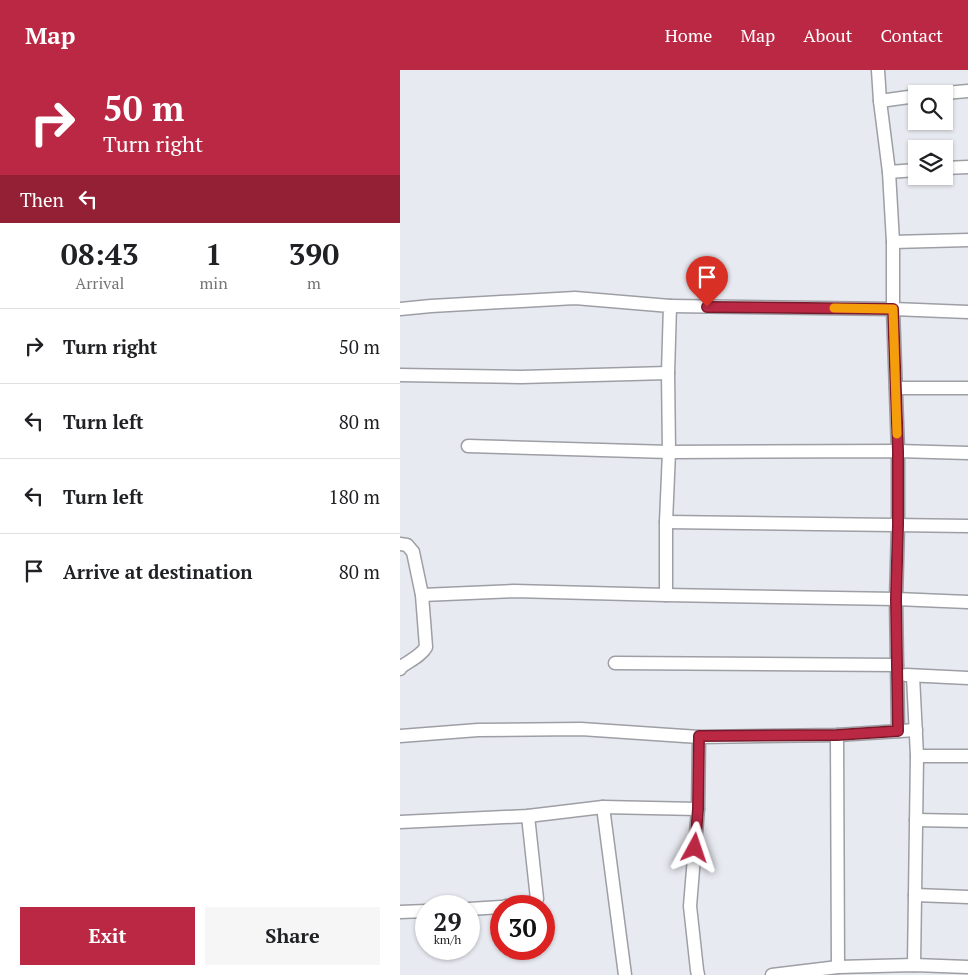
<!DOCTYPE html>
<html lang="en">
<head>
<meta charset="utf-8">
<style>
	:root { --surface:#fff; --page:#f6f6f6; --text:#202124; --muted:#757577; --line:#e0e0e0; --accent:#ba2844 }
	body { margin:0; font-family:"PT Serif",serif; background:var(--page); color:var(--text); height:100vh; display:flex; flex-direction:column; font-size:19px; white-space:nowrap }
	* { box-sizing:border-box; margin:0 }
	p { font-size:16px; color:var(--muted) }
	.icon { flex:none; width:28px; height:28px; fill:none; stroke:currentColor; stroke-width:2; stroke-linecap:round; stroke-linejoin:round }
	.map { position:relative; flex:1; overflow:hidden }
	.sheet { display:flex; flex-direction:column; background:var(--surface); width:400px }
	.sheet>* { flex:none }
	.guide { background:#ba2844; color:#fff; overflow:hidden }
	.buttons { position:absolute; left:508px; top:15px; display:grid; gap:10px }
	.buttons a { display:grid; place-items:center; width:45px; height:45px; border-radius:0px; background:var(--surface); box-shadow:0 1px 4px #0004; font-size:25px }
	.speed { position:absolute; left:15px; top:825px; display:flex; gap:10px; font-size:25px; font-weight:700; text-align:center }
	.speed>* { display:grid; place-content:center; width:65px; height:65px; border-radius:50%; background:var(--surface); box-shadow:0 1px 4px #0004; line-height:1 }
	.speed small { font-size:12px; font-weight:400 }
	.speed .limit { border:8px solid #d22; background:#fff; color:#111 }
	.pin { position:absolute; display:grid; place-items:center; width:42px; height:42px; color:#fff; margin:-51px -21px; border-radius:50% 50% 50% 0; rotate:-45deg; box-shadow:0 0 5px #0007 }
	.pin .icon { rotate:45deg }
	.me { position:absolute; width:55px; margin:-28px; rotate:5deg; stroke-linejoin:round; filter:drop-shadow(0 0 4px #0008) }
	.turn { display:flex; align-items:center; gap:18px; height:105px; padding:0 20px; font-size:22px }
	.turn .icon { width:65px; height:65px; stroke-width:2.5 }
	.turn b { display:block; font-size:35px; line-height:42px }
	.then { display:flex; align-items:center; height:48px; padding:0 20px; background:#0003; gap:10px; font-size:19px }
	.eta { display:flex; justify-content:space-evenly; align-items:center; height:85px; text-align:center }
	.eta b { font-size:30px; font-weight:700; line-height:35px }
	.button { display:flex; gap:10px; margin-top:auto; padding:10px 20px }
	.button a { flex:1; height:58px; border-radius:0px; background:var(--accent); color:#fff; font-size:20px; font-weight:700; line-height:58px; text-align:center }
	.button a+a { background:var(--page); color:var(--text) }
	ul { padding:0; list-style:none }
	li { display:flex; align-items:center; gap:15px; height:75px; padding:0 20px; border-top:1px solid var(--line) }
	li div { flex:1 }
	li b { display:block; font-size:19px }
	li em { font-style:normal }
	header { display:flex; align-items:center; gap:30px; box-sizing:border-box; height:70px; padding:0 25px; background:var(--accent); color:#fff }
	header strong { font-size:24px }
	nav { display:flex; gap:28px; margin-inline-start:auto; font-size:18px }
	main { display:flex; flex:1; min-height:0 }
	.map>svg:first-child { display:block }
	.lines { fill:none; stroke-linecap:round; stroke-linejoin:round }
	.minor-casing { stroke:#9d9fa5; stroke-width:15 }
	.minor { stroke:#fff; stroke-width:12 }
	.route-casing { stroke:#791a2c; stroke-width:12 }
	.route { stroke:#ba2844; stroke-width:9 }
	.slow { stroke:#f59e0b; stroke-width:9 }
</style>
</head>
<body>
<header>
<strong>Map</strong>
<nav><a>Home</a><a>Map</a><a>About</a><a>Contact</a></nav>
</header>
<main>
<section class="sheet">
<div class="guide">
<div class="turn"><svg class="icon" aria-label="right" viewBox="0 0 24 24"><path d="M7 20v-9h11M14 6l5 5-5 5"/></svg><div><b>50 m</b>Turn right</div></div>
<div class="then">Then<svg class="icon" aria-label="left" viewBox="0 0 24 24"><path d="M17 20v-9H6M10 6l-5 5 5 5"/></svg></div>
</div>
<div class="eta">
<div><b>08:43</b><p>Arrival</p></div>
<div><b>1</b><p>min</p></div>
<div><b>390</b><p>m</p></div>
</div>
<ul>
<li><svg class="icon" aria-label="right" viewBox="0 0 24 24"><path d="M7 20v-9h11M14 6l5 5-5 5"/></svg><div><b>Turn right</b></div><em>50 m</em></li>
<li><svg class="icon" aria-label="left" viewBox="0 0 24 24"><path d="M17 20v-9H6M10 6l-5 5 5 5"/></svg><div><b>Turn left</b></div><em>80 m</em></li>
<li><svg class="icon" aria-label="left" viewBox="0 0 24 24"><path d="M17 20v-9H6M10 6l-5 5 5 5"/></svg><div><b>Turn left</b></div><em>180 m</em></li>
<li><svg class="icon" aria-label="arrive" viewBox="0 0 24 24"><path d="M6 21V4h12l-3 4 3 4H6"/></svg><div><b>Arrive at destination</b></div><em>80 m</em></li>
</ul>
<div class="button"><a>Exit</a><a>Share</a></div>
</section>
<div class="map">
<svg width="568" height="905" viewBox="0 0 568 905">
	<rect width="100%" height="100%" fill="#e8eaf1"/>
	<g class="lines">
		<defs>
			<g id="minor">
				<path d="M 478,0 L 480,31 L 489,102 L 493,172 L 493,239 L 498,381 L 498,455 L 496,529 L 498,661"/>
				<path d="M 534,24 L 568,21"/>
				<path d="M 480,31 L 516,26"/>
				<path d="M 544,98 L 568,97"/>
				<path d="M 489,102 L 516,100"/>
				<path d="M 493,172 L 568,170"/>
				<path d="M 270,236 L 493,239 L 568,242"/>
				<path d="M 0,239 L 31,236 L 175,228 L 270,236 L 268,303 L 269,382 L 266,452 L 266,525"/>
				<path d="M 0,305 L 121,307 L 268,303"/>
				<path d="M 496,318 L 568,318"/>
				<path d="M 68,376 L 269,382 L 498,381 L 568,383"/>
				<path d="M 266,452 L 568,456"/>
				<path d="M 0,474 L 7,475 L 13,482 L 22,525 L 26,577 C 21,586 9,591 1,597 L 0,599"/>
				<path d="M 22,525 L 114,521 L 266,525 L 496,529 L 568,532"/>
				<path d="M 215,593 L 497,595"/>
				<path d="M 506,605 L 568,608"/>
				<path d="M 513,606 L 517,686 L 514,895"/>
				<path d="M 437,665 L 438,897"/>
				<path d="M 0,666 L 78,660 L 181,659 L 299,667 L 437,665 L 516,660"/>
				<path d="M 517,686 L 568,686"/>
				<path d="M 203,737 L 225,905"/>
				<path d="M 516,750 L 568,751"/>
				<path d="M 0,752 L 128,746 L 203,737 L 298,739"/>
				<path d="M 515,825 L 568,827"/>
				<path d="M 106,836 L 133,834 L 137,829 L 128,746"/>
				<path d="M 69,839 L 101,837"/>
				<path d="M 0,842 L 26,841"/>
				<path d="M 298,905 L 297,900 L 290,836 L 298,739 L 299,667"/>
				<path d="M 372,905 L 438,897 L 514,895 L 568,897"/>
			</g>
		</defs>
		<!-- minor casing -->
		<use href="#minor" class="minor-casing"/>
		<!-- minor -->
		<use href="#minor" class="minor"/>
	</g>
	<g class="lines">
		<defs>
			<path id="route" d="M 295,778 L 298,739 L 299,666 L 437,665 L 498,661 L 496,529 L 498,455 L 498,381 L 493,239 L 307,237"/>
		</defs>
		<!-- route casing -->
		<use href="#route" class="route-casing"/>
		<!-- route -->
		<use href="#route" class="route"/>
		<!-- slow -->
		<path class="slow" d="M 434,238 L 493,239 L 497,364"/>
	</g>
</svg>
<div class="buttons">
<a><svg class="icon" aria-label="search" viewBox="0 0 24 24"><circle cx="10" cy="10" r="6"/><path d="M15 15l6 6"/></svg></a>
<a><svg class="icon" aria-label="layers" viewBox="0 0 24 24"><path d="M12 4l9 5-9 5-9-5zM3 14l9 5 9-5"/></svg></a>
</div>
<div class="speed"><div>29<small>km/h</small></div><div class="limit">30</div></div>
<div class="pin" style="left:307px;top:237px;background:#d93025"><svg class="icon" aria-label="arrive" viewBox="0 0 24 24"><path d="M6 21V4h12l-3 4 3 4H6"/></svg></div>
<svg class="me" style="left:295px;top:778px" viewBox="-20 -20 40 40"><path d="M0-17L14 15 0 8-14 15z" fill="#ba2844" stroke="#fff" stroke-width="4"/></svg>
</div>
</main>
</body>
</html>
